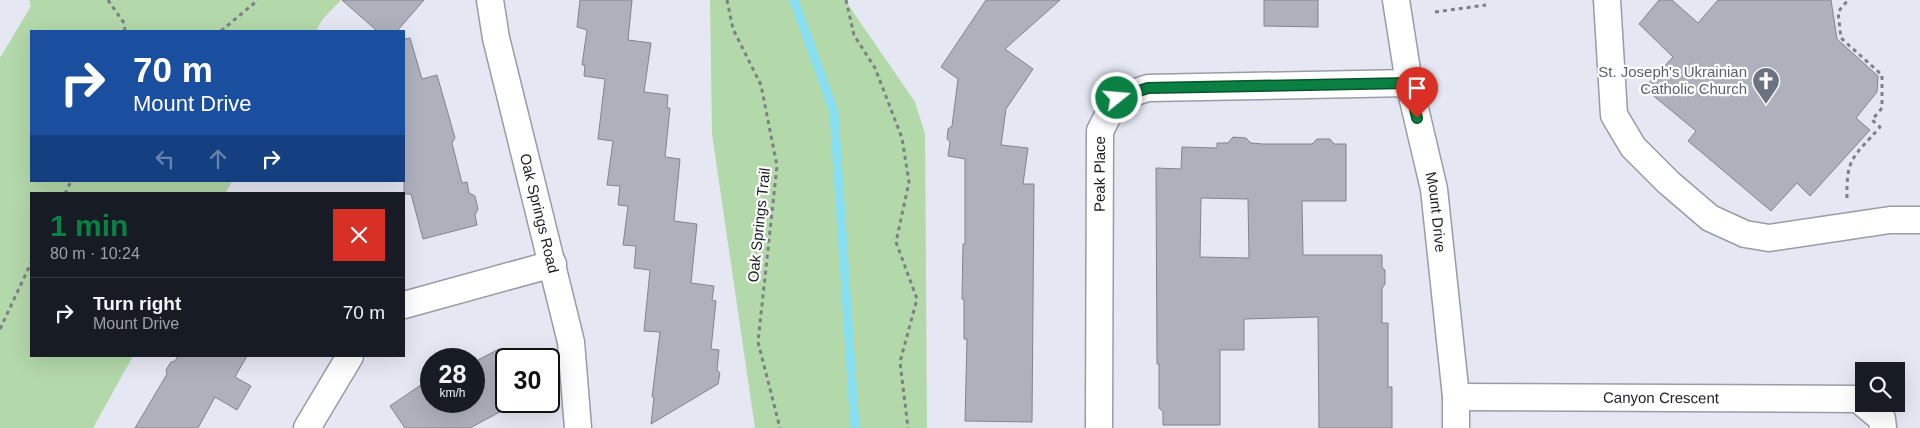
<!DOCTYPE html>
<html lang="en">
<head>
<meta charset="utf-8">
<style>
	:root { --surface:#171b24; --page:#20242c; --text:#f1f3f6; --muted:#9ea1a6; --line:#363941; --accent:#0b8043 }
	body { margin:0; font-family:Arial,sans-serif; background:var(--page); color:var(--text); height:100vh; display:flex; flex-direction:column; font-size:19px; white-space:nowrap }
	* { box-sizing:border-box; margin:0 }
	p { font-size:16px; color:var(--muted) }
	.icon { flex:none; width:28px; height:28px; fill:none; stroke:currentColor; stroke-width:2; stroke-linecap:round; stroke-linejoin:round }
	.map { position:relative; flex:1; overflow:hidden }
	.drawer { position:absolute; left:30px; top:192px; width:375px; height:165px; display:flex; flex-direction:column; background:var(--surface); border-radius:0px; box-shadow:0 5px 20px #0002 }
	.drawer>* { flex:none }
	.banner { position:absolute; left:30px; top:30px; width:375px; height:152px; border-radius:0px; box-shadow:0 5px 20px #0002; background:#1a4fa0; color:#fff; overflow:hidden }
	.controls { position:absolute; left:1855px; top:362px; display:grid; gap:10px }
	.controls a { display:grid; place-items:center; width:50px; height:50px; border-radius:0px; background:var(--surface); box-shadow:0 5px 20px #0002; font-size:25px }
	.speed { position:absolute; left:420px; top:348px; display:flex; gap:10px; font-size:25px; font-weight:700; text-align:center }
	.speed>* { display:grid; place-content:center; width:65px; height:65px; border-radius:50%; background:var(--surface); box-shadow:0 5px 20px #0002; line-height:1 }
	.speed small { font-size:12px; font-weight:400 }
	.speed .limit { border:2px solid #111; border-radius:8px; background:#fff; color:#111 }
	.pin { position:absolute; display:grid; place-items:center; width:42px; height:42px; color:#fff; margin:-51px -21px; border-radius:50% 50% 50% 0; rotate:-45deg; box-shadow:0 0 5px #0007 }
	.pin .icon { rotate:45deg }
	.me { position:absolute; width:55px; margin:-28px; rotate:73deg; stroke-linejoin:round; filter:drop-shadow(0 0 4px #0008) }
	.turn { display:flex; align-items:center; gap:18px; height:105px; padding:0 20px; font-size:22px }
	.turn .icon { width:65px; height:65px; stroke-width:2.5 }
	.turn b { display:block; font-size:35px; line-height:42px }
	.lanes { display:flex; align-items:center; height:48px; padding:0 20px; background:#0003; justify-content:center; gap:25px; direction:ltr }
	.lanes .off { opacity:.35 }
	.round { display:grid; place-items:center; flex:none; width:52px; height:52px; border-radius:0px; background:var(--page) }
	.overview { display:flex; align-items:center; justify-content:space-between; height:85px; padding:0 20px }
	h1 { font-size:30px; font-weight:800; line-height:38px; color:var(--accent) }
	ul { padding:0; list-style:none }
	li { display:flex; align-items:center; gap:15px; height:70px; padding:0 20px; border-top:1px solid var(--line) }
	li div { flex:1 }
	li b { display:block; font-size:19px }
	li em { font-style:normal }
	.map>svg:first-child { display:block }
	.green { fill:#b3d8aa }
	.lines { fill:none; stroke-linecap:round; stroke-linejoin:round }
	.stream { stroke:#88dff1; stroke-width:9 }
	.building { fill:#aeb1bc; stroke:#81838d; fill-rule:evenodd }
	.minor-casing { stroke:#999ca6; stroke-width:29 }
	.path { stroke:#7e7f87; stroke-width:3; stroke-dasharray:4 4; stroke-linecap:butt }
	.minor { stroke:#fff; stroke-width:26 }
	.route-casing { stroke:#07532c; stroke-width:12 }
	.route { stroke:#0b8043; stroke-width:9 }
	.labels { text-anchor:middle; stroke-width:4.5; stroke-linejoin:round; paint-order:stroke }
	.worship-label { font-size:15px; fill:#5b616d; stroke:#fff; text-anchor:end }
	.street-label { font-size:15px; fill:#1c1d21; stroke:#fff }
</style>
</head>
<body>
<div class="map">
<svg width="1920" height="428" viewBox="0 0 1920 428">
	<rect width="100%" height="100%" fill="#e5e8f3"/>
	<!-- green -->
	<g class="green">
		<path d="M 29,0 L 341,0 L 322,20 L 316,31 L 31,31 L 31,181 L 232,181 L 225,194 L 31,194 L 31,356 L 133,356 L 93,428 L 0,428 L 0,58 L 31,6 Z"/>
		<path d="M 710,0 L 845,0 L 915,102 L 925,134 L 927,428 L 755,428 L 712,134 Z"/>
	</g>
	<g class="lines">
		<!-- stream -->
		<path class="stream" d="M 794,0 L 834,112 L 855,428"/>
	</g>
	<!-- building -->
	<g class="building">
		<path d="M 342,0 L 424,0 L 397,31 L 377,31 Z"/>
		<path d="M 580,0 L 632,0 L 628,40 L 651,43 L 644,92 L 668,95 L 667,108 L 670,108 L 665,157 L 680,159 L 674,221 L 697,224 L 691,283 L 714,286 L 712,300 L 716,301 L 711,349 L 719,350 L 717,370 L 720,373 L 718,384 L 651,424 L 654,397 L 652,397 L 660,332 L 644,331 L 650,270 L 634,268 L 636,246 L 623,245 L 628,206 L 618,205 L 620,186 L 607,185 L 613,141 L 598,139 L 605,79 L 584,76 L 585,65 L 582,65 L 587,30 L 577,27 Z"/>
		<path d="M 986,0 L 1060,0 L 1005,49 L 1033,69 L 1006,109 L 1001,145 L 1028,148 L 1023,184 L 1034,184 L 1032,422 L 965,421 L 967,339 L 964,339 L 964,299 L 962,299 L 963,244 L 965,244 L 965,159 L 948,156 L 950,142 L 947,139 L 948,129 L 952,126 L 958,79 L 941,67 Z"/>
		<path d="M 1264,0 L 1318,0 L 1318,27 L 1264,26 Z"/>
		<path d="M 1659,0 L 1672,0 L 1698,23 L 1718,0 L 1831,0 L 1837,39 L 1878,76 L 1877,92 L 1856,118 L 1870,130 L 1810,196 L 1797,183 L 1771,211 L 1688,141 L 1696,131 L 1644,88 L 1673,57 L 1639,24 Z"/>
		<path d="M 410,38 L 422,79 L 437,75 L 455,138 L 452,143 L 462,183 L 467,182 L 469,193 L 475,196 L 478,209 L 475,215 L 477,225 L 423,239 L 411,194 L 404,194 L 404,39 Z"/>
		<path d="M 1233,137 L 1246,138 L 1251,143 L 1263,144 L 1312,144 L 1317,139 L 1330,139 L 1334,144 L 1346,144 L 1346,201 L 1302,201 L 1303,255 L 1382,255 L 1382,267 L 1385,270 L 1385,284 L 1382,288 L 1382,323 L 1388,323 L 1388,387 L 1392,387 L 1392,428 L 1319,428 L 1318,317 L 1244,319 L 1244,350 L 1220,350 L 1220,425 L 1163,425 L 1163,412 L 1159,408 L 1159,364 L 1157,364 L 1156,168 L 1181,169 L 1182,147 L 1217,148 L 1217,143 L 1228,143 ZM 1201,198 L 1248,199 L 1249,258 L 1200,257 Z"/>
		<path d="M 499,349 L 506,362 L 506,401 L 520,401 L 470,428 L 405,428 L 390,406 L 431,378 L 431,401 L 474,401 L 474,362 Z"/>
		<path d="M 178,356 L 247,356 L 235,377 L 251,386 L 237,410 L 215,397 L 198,428 L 135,428 L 167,374 L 166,370 L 171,362 L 175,361 Z"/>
	</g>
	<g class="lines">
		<defs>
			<g id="minor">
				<path id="s1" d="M 490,0 L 496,38 L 571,342 L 578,428"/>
				<path id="s2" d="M 1396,0 L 1409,83 L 1434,189 L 1456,397 L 1456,428"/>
				<path d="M 1607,0 L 1614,115 L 1633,147 L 1668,182 L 1710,218 L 1745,234 L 1769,238 L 1890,220 L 1920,220"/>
				<path d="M 404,305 L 553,264"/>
				<path id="s3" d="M 1456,397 L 1859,399 L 1864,403"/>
				<path d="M 1864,404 L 1882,419 L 1883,428"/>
				<path d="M 307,428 L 350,356"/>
				<path id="s4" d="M 1099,428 L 1100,131 L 1117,98 L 1148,88 L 1409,83"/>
			</g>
		</defs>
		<!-- minor casing -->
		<use href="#minor" class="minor-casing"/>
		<!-- path -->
		<g class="path">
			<path d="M 108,0 L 124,23 L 125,31"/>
			<path d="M 727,0 L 733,29 L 761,85 L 777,166 L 758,342 L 780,428"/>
			<path d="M 846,0 L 854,35 L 875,68 L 902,138 L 909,182 L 896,242 L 917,299 L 900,362 L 908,428"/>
			<path d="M 1435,12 L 1486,5"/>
			<path d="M 221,31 L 258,0"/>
			<path d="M 65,194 L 71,181"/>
			<path d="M 1847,198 C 1846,157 1854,157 1880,127 L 1872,120 L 1882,108 L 1882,75 L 1841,38 L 1838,12 L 1848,0"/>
			<path d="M 0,329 L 31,263"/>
		</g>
		<!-- minor -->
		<use href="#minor" class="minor"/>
	</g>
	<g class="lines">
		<defs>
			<path id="route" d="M 1117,98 L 1148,88 L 1409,83 L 1417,118"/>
		</defs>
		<!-- route casing -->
		<use href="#route" class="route-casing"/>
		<!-- route -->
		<use href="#route" class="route"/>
	</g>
	<!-- icons -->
	<defs>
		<symbol id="church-pin" viewBox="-11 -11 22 30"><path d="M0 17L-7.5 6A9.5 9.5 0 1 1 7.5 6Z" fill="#6b7280" stroke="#fff"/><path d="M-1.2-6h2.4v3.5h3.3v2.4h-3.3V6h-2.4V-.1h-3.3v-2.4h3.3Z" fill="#fff"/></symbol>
	</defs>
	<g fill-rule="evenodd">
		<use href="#church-pin" x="1750" y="65" width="32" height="43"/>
	</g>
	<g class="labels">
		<!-- worship labels -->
		<g class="worship-label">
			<text x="1747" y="77">St. Joseph's Ukrainian<tspan x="1747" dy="17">Catholic Church</tspan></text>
		</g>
		<!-- street labels -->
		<g class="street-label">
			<text dy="5" stroke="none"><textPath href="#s4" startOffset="254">Peak Place</textPath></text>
			<text dy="5" stroke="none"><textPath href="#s1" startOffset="219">Oak Springs Road</textPath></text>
			<text dy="5" stroke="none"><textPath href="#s2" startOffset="216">Mount Drive</textPath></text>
			<text transform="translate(759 225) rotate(-84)" y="5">Oak Springs Trail</text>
			<text dy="5" stroke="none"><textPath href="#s3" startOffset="205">Canyon Crescent</textPath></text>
		</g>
	</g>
</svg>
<div class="controls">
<a><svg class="icon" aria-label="search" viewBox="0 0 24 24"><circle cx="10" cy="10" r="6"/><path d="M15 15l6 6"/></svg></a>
</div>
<div class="speed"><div>28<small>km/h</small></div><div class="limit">30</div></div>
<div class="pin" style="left:1417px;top:118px;background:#d93025"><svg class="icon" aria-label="arrive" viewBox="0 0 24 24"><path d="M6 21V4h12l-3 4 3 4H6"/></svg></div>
<svg class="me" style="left:1117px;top:98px" viewBox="-20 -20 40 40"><circle r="17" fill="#0b8043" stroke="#fff" stroke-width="3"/><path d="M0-11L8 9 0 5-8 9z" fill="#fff"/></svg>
<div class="banner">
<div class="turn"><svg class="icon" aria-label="right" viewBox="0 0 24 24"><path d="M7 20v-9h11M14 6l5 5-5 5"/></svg><div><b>70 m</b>Mount Drive</div></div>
<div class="lanes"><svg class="icon off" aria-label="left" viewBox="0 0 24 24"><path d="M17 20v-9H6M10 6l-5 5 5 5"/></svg><svg class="icon off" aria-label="ahead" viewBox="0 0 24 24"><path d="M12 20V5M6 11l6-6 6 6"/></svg><svg class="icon" aria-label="right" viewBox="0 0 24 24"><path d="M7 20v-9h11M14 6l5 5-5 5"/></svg></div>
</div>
<section class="drawer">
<div class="overview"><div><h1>1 min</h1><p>80 m · 10:24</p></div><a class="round" style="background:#d93025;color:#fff"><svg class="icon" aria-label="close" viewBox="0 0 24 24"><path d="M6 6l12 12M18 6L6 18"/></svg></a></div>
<ul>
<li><svg class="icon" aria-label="right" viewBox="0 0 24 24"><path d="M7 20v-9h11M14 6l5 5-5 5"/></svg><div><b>Turn right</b><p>Mount Drive</p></div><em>70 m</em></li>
</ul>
</section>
</div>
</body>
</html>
